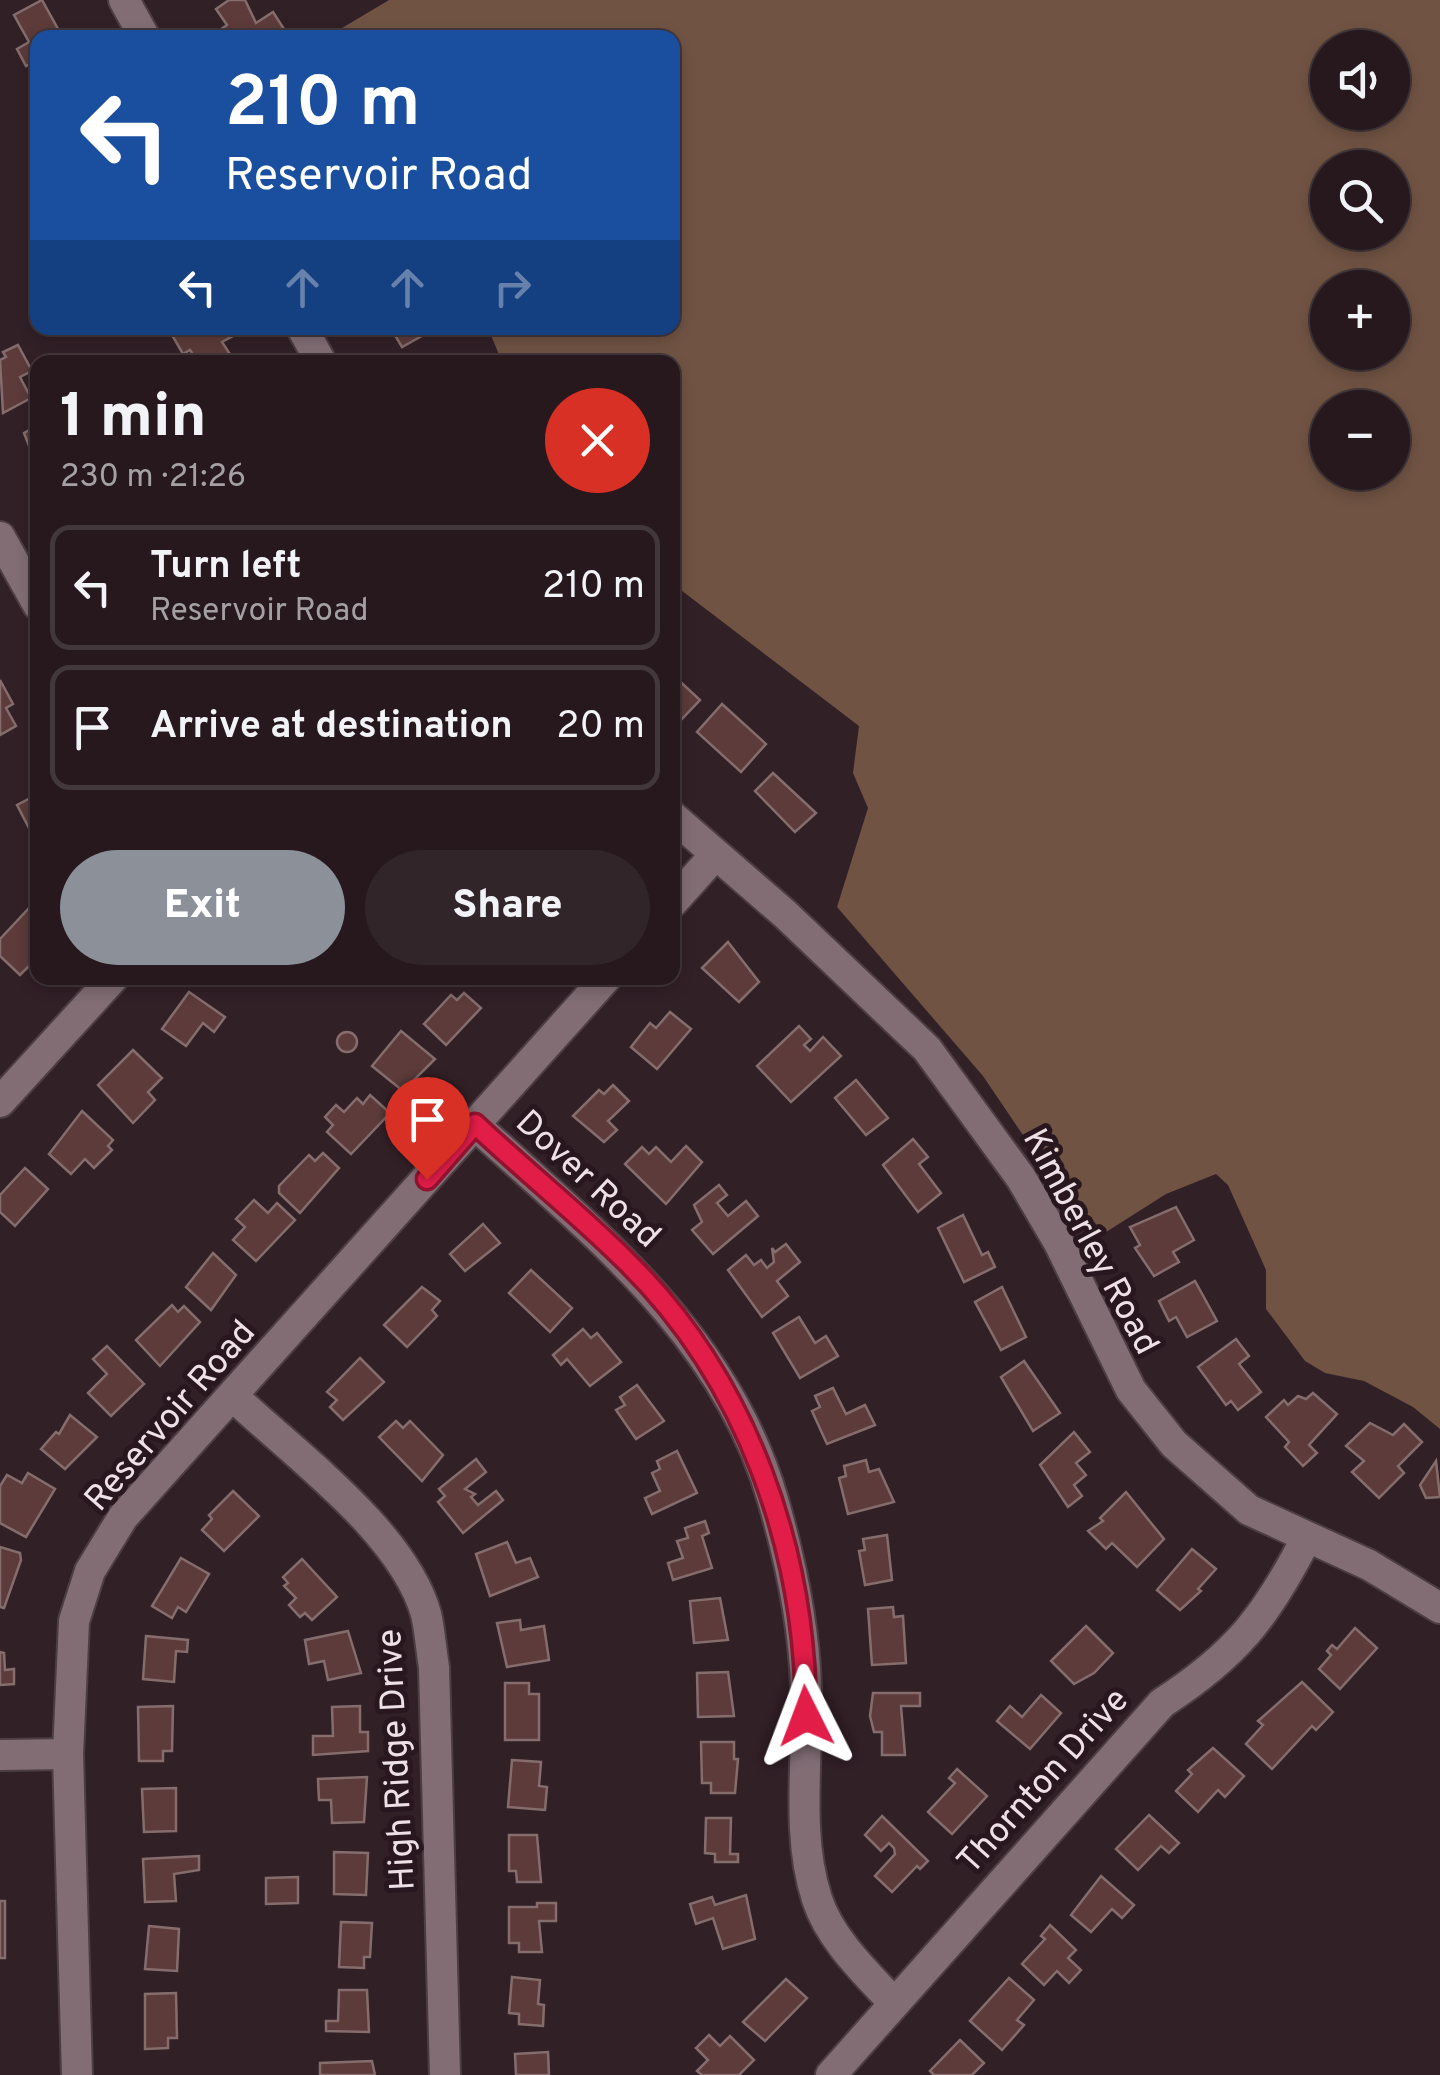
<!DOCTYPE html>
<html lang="en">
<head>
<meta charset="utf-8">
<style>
	:root { --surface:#26181d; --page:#32252a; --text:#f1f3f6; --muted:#a4a0a4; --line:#42373b; --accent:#8c9099 }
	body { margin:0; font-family:Overpass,sans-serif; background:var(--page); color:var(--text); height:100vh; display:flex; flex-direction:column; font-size:38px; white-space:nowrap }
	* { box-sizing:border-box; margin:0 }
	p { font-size:32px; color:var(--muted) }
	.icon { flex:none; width:55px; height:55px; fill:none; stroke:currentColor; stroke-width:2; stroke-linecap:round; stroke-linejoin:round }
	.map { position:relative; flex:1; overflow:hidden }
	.sheet { position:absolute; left:30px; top:355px; width:650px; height:630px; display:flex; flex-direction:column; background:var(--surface); border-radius:20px; box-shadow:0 5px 15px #0003,0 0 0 2px var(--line) }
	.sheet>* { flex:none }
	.guide { position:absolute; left:30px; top:30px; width:650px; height:305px; border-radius:20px; box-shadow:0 5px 15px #0003,0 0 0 2px var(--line); background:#1a4fa0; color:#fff; overflow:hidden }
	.tools { position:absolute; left:1310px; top:30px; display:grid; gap:20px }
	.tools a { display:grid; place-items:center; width:100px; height:100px; border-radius:50%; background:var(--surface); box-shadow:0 5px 15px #0003,0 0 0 2px var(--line); font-size:50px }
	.pin { position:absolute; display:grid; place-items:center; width:85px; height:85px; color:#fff; margin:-102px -42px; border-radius:50% 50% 50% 0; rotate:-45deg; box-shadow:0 0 10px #0007 }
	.pin .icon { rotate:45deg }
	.me { position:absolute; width:110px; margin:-55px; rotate:357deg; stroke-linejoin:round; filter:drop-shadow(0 0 8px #0008) }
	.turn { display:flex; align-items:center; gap:35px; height:210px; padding:0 30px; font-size:45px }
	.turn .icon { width:130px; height:130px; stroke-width:2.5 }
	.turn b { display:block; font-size:70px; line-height:85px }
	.lanes { display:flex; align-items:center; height:95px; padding:0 30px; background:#0003; justify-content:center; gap:50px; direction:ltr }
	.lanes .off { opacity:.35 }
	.round { display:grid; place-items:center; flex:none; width:105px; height:105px; border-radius:52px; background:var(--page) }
	.summary { display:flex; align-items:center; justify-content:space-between; height:170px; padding:0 30px }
	h1 { font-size:60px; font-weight:800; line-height:75px }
	.action { display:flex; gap:20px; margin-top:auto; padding:20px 30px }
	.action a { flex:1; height:115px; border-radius:60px; background:var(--accent); color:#fff; font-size:40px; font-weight:800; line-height:115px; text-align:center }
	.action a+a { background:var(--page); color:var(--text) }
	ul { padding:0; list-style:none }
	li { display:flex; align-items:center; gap:30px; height:125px; margin:0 20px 15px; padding:0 10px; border:5px solid var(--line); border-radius:20px }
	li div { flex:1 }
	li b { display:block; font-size:38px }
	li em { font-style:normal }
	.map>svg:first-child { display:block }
	.forest { fill:#705343; fill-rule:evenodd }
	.building { fill:#5c3b3a; stroke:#846d6c; stroke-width:2.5 }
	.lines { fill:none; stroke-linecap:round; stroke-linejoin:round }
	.minor-casing { stroke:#4c3e43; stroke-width:34 }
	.minor { stroke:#826d75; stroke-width:30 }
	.route-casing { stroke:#92132f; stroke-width:25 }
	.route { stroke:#e11d48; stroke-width:18 }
	.labels { text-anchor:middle; stroke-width:10; stroke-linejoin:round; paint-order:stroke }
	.street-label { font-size:35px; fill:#ede1e5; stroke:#28171e }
</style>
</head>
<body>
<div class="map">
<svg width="1440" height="2075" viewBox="0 0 1440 2075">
	<rect width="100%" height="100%" fill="#322027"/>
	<!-- forest -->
	<path class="forest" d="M 389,0 L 1440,0 L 1440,1429 L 1413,1407 L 1364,1381 L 1325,1373 L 1305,1361 L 1266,1309 L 1266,1270 L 1228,1185 L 1216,1174 L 1166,1194 L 1103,1234 L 1080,1239 L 1074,1234 L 1025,1138 L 983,1076 L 837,907 L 868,808 L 853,773 L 859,726 L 673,584 L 672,362 L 502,362 L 488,328 L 672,328 L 672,38 L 327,37 ZM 1328,48 L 1392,48 L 1392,112 L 1328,112 ZM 1328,168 L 1392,168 L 1392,232 L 1328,232 ZM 1328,288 L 1392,288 L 1392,352 L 1328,352 ZM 1328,408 L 1392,408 L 1392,472 L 1328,472 Z"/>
	<!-- building -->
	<g class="building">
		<path d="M 42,0 L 63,38 L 38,38 L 38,60 L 26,66 L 17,49 L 29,42 L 14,15 Z"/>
		<path d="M 229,0 L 245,0 L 256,23 L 273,12 L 284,29 L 281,35 L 220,38 L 217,32 L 227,25 L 216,9 Z"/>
		<path d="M 185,328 L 228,328 L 233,336 L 222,342 L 235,362 L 198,362 L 190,350 L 183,354 L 172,335 Z"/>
		<path d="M 382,328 L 436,328 L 402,347 L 393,332 L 387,335 Z"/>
		<path d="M 18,345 L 32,371 L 20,377 L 31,398 L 3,413 L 0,360 L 6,357 L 3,352 Z"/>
		<path d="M 38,425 L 38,469 L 24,433 Z"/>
		<path d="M 672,674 L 700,700 L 680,721 L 672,713 Z"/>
		<path d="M 0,680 L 13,704 L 6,708 L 16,726 L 0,735 Z"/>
		<path d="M 722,704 L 766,744 L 741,772 L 697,732 Z"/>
		<path d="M 773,773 L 816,813 L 795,832 L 755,791 Z"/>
		<path d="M 38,794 L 38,829 L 31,832 L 17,805 Z"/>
		<path d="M 30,907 L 38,914 L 38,957 L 20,975 L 0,956 L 0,939 Z"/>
		<path d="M 728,942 L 759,982 L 739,1002 L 702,968 Z"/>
		<path d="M 189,992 L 225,1017 L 214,1032 L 203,1023 L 186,1046 L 162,1029 Z"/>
		<path d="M 464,993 L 481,1008 L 446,1045 L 424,1024 L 451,995 L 457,1000 Z"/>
		<path d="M 670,1012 L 691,1029 L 657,1069 L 631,1047 L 650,1023 L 656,1028 Z"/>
		<path d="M 799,1026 L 811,1039 L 804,1045 L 810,1051 L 823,1037 L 841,1056 L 791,1102 L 757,1066 Z"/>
		<path d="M 401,1031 L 435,1059 L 403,1091 L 372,1066 Z"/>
		<circle cx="347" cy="1042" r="10"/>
		<path d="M 133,1050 L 162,1078 L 148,1092 L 155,1100 L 133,1123 L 98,1085 Z"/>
		<path d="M 856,1080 L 888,1118 L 866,1135 L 835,1098 Z"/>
		<path d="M 613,1085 L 629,1101 L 608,1121 L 617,1130 L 604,1142 L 573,1116 L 599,1090 L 604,1094 Z"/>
		<path d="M 370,1095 L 390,1113 L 351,1154 L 327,1132 L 333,1125 L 325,1117 L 336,1105 L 344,1112 L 357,1098 L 363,1104 Z"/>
		<path d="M 82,1111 L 113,1140 L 108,1146 L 112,1150 L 94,1168 L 85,1159 L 71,1174 L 49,1154 Z"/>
		<path d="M 913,1139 L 928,1157 L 919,1164 L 941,1193 L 918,1212 L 883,1165 Z"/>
		<path d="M 686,1146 L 702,1162 L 666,1204 L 625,1164 L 642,1147 L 649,1154 L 656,1147 L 671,1162 Z"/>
		<path d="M 323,1153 L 339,1168 L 300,1213 L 279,1193 L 279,1186 L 309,1155 L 315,1161 Z"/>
		<path d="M 25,1168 L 48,1189 L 15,1226 L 0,1212 L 0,1195 Z"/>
		<path d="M 719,1185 L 727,1195 L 717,1203 L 728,1216 L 746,1201 L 758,1216 L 713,1254 L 692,1230 L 702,1222 L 694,1205 Z"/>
		<path d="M 254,1200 L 268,1213 L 277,1203 L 295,1220 L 256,1261 L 233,1240 L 245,1227 L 236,1219 Z"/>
		<path d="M 1176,1207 L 1194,1240 L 1173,1252 L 1179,1262 L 1154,1276 L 1135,1248 L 1140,1245 L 1130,1227 Z"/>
		<path d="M 963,1215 L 982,1255 L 988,1252 L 995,1267 L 964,1282 L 938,1228 Z"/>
		<path d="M 483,1224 L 500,1243 L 465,1271 L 450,1254 Z"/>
		<path d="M 786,1244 L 800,1262 L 777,1281 L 788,1296 L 762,1317 L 728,1270 L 746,1255 L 754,1265 L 761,1260 L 767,1268 L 774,1262 L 772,1248 L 775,1252 Z"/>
		<path d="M 213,1253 L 236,1275 L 211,1310 L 186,1287 Z"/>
		<path d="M 531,1270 L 572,1308 L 550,1332 L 509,1293 Z"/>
		<path d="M 1195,1281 L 1217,1321 L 1187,1337 L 1176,1317 L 1169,1321 L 1159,1301 Z"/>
		<path d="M 422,1287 L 440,1301 L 432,1310 L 437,1316 L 407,1347 L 384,1325 Z"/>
		<path d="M 1002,1287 L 1026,1337 L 1001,1350 L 975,1302 Z"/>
		<path d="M 172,1305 L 178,1312 L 184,1306 L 200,1322 L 160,1366 L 136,1340 Z"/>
		<path d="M 799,1317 L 815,1343 L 826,1336 L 838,1356 L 800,1378 L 773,1333 Z"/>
		<path d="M 583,1329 L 591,1338 L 597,1333 L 621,1362 L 590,1386 L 567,1359 L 561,1365 L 553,1355 Z"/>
		<path d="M 1236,1339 L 1249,1356 L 1239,1364 L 1261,1392 L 1238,1410 L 1231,1401 L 1226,1405 L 1198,1367 Z"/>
		<path d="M 107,1346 L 144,1384 L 111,1416 L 88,1393 L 107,1374 L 93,1359 Z"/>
		<path d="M 360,1358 L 384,1382 L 343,1420 L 330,1407 L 337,1400 L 327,1392 Z"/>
		<path d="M 1024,1361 L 1060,1413 L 1033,1431 L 1001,1377 Z"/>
		<path d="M 637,1385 L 664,1421 L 636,1439 L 616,1410 L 625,1405 L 620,1397 Z"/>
		<path d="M 833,1388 L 846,1414 L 865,1405 L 875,1425 L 827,1444 L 812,1411 L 820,1407 L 815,1396 Z"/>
		<path d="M 1313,1393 L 1337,1414 L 1309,1445 L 1317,1453 L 1303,1466 L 1285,1447 L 1289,1442 L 1266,1417 L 1284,1400 L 1288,1405 L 1298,1396 L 1306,1399 Z"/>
		<path d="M 70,1415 L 97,1437 L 65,1469 L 41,1449 L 56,1432 L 59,1434 Z"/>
		<path d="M 396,1421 L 403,1428 L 410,1421 L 443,1455 L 422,1481 L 379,1437 Z"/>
		<path d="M 1370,1423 L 1393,1435 L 1404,1424 L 1422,1442 L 1398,1466 L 1404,1473 L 1379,1498 L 1352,1472 L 1364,1461 L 1346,1446 Z"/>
		<path d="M 1074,1432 L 1090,1452 L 1076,1463 L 1086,1475 L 1074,1485 L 1082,1496 L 1068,1507 L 1040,1465 Z"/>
		<path d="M 677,1451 L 697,1493 L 652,1514 L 645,1498 L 660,1491 L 652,1473 L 660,1469 L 657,1461 Z"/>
		<path d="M 476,1459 L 486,1472 L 465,1489 L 475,1494 L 471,1497 L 478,1505 L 496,1491 L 503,1500 L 463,1533 L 438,1502 L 445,1496 L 439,1489 Z"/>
		<path d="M 866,1460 L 869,1472 L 879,1469 L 894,1502 L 848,1514 L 839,1478 L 846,1476 L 844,1466 Z"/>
		<path d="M 1436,1461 L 1440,1497 L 1426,1498 L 1420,1485 Z"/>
		<path d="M 28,1473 L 55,1489 L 26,1537 L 0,1523 L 0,1486 L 7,1475 L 22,1483 Z"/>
		<path d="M 233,1491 L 259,1516 L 224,1551 L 202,1530 L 212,1519 L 209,1515 Z"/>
		<path d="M 1126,1492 L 1164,1539 L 1137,1567 L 1112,1543 L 1106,1549 L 1088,1531 L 1103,1521 L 1100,1518 Z"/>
		<path d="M 705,1521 L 709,1533 L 702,1536 L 712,1568 L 673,1580 L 668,1563 L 683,1558 L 677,1541 L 688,1538 L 685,1528 Z"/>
		<path d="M 887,1535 L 892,1580 L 865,1585 L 859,1551 L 865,1550 L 863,1539 Z"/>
		<path d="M 507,1542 L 516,1563 L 530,1558 L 538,1577 L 490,1596 L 476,1554 Z"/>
		<path d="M 0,1547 L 20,1553 L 21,1560 L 4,1608 L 0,1607 Z"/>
		<path d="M 1192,1549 L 1216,1569 L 1198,1589 L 1201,1591 L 1180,1610 L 1157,1590 Z"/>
		<path d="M 181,1558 L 209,1574 L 186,1612 L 178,1607 L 172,1618 L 152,1606 Z"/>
		<path d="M 302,1559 L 337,1597 L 312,1620 L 305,1613 L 300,1617 L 289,1605 L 296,1598 L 284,1586 L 288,1583 L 283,1577 Z"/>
		<path d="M 720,1598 L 728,1640 L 694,1643 L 690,1601 Z"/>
		<path d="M 893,1607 L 894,1617 L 903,1616 L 906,1663 L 872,1665 L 868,1609 Z"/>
		<path d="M 520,1620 L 521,1630 L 544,1626 L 549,1660 L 507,1667 L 497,1623 Z"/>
		<path d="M 1086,1626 L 1113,1653 L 1094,1673 L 1074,1684 L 1051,1661 Z"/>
		<path d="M 1355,1628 L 1377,1648 L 1340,1689 L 1319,1669 L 1331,1655 L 1327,1651 L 1332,1645 L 1337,1649 Z"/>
		<path d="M 348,1631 L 361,1673 L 328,1680 L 324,1661 L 309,1664 L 305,1640 Z"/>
		<path d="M 146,1636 L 188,1640 L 187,1652 L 176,1651 L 174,1682 L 143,1679 Z"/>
		<path d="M 0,1652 L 4,1653 L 5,1670 L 14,1669 L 14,1684 L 0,1685 Z"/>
		<path d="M 728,1672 L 734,1716 L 698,1717 L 697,1673 Z"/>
		<path d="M 1302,1682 L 1333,1712 L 1316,1730 L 1312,1726 L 1272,1769 L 1246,1744 L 1263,1725 L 1258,1721 Z"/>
		<path d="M 505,1683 L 529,1683 L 529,1694 L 539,1694 L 539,1740 L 505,1740 Z"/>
		<path d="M 873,1693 L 920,1693 L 920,1706 L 901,1706 L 905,1755 L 882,1755 L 882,1732 L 874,1732 L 870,1716 Z"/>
		<path d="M 1041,1695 L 1061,1713 L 1030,1749 L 997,1721 L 1010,1706 L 1022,1717 Z"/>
		<path d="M 173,1706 L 172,1751 L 163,1751 L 163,1761 L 139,1761 L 138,1707 Z"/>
		<path d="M 360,1706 L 360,1732 L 368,1732 L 368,1751 L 313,1755 L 313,1736 L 333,1736 L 332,1707 Z"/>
		<path d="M 701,1742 L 734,1742 L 734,1759 L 738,1759 L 735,1793 L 711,1793 L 711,1783 L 702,1783 Z"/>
		<path d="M 1213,1748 L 1244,1776 L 1225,1797 L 1218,1790 L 1198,1812 L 1176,1791 L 1192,1774 L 1188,1770 Z"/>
		<path d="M 512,1760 L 541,1762 L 539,1786 L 547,1787 L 545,1810 L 508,1807 Z"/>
		<path d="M 957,1769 L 987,1796 L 952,1834 L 928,1812 L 955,1783 L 949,1778 Z"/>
		<path d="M 367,1777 L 364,1822 L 332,1823 L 331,1800 L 319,1800 L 318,1779 Z"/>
		<path d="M 176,1788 L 176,1831 L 144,1832 L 142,1789 Z"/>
		<path d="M 1149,1815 L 1179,1843 L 1169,1853 L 1161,1846 L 1138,1870 L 1116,1849 Z"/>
		<path d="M 882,1816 L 928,1861 L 920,1869 L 917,1866 L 892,1892 L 875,1876 L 895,1854 L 894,1848 L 889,1843 L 881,1851 L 865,1835 Z"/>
		<path d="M 706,1818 L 731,1818 L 730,1854 L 738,1854 L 738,1862 L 715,1862 L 715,1854 L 705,1853 Z"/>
		<path d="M 509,1835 L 537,1835 L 541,1882 L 517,1882 L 516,1871 L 509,1871 Z"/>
		<path d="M 334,1852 L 368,1853 L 366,1895 L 334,1894 Z"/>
		<path d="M 199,1856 L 199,1870 L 174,1874 L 176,1901 L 145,1902 L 143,1859 Z"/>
		<path d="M 1101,1876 L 1134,1905 L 1122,1918 L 1112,1909 L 1091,1932 L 1071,1915 Z"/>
		<path d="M 298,1877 L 298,1903 L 266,1904 L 266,1878 Z"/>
		<path d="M 746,1895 L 755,1939 L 723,1949 L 713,1918 L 696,1924 L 690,1904 L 712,1897 L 715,1905 Z"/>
		<rect x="0" y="1901" width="5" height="57"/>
		<path d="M 537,1903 L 556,1903 L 556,1921 L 539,1921 L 542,1952 L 519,1952 L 519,1943 L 509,1943 L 509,1907 L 537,1907 Z"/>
		<path d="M 341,1922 L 372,1923 L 370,1957 L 364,1957 L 364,1968 L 339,1967 Z"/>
		<path d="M 1050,1925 L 1076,1950 L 1068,1958 L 1081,1970 L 1069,1983 L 1057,1971 L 1044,1985 L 1022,1964 L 1045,1939 L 1041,1936 Z"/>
		<path d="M 149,1926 L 179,1929 L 177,1971 L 145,1969 Z"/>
		<path d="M 512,1977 L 540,1980 L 538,2004 L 544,2005 L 543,2026 L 519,2024 L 519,2014 L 509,2013 Z"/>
		<path d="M 1009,1978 L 1034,2000 L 1017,2020 L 1024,2025 L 1002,2050 L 970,2021 Z"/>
		<path d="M 786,1979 L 807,1998 L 765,2041 L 743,2022 Z"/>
		<path d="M 339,1990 L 367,1990 L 369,2032 L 326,2031 L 326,2021 L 338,2021 Z"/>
		<path d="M 176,1993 L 177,2038 L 168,2038 L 168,2048 L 145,2049 L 145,1994 Z"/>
		<path d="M 709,2035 L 720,2046 L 730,2036 L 754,2060 L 739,2075 L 702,2075 L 697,2071 L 708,2060 L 696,2048 Z"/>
		<path d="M 960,2040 L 984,2063 L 972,2075 L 934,2075 L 930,2071 Z"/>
		<path d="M 548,2052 L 549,2075 L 516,2075 L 515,2054 Z"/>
		<path d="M 372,2061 L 375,2075 L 320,2075 L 320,2063 Z"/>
	</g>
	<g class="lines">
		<defs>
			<g id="minor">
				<path d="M 124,0 L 145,38"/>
				<path d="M 302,328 L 321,362"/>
				<path d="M 0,537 L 38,605"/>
				<path d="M 672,816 L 785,914 L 927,1049 L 1021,1178 L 1059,1243 L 1131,1390 L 1174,1444 L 1249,1510 L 1369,1565 L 1440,1608"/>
				<path d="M 672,903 L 715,855"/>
				<path d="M 0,1102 L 113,978"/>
				<path d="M 475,1125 C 595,1234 726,1336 773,1500 C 790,1559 804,1625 806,1687 C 809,1756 795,1832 817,1899 C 830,1939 865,1972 893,2002"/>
				<path d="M 234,1397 C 294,1454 403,1532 426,1614 C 430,1631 431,1650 434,1667 L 445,2075"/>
				<path d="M 0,1755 L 68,1754"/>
				<path d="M 77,2075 L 68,1754 L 74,1621 L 90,1571 L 123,1517 L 606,978"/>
				<path d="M 831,2075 L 1162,1703 C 1236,1655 1266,1617 1306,1539"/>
			</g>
		</defs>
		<!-- minor casing -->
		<use href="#minor" class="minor-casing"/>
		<!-- minor -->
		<use href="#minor" class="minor"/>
	</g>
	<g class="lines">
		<defs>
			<path id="route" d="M 427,1179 L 475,1124 C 525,1171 579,1214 627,1262 C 747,1380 806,1549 806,1716"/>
		</defs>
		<!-- route casing -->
		<use href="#route" class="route-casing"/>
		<!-- route -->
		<use href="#route" class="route"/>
	</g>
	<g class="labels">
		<!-- street labels -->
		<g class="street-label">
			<text transform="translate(589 1178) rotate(43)" y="12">Dover Road</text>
			<text transform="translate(1092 1241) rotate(62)" y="12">Kimberley Road</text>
			<text transform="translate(169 1415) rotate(-49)" y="12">Reservoir Road</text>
			<text transform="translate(395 1760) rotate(-93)" y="12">High Ridge Drive</text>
			<text transform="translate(1042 1780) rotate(-48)" y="12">Thornton Drive</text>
		</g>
	</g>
</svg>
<div class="tools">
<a><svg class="icon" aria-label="sound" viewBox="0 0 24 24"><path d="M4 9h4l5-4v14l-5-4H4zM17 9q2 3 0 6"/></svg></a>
<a><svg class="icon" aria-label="search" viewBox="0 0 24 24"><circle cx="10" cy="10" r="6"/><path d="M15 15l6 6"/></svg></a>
<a>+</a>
<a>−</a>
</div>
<div class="pin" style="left:427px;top:1179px;background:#d93025"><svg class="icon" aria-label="arrive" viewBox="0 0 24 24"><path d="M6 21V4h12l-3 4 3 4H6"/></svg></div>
<svg class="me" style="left:806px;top:1716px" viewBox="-20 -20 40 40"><path d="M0-17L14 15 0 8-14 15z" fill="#e11d48" stroke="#fff" stroke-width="4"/></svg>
<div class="guide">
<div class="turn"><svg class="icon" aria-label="left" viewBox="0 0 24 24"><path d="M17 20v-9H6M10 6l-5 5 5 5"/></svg><div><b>210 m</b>Reservoir Road</div></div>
<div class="lanes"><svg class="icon" aria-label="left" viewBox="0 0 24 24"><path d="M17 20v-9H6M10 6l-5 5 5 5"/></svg><svg class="icon off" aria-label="ahead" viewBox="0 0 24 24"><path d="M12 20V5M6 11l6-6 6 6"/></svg><svg class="icon off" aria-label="ahead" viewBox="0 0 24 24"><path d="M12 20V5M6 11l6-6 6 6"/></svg><svg class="icon off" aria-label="right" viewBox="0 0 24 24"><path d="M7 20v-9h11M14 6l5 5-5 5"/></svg></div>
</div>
<section class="sheet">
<div class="summary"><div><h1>1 min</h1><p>230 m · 21:26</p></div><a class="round" style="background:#d93025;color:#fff"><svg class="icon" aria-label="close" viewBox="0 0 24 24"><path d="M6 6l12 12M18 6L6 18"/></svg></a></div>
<ul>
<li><svg class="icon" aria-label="left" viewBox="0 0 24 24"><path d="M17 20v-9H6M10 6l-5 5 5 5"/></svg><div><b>Turn left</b><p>Reservoir Road</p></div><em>210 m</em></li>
<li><svg class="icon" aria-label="arrive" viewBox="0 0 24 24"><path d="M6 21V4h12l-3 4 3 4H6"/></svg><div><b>Arrive at destination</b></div><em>20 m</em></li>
</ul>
<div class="action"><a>Exit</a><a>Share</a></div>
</section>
</div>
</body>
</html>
